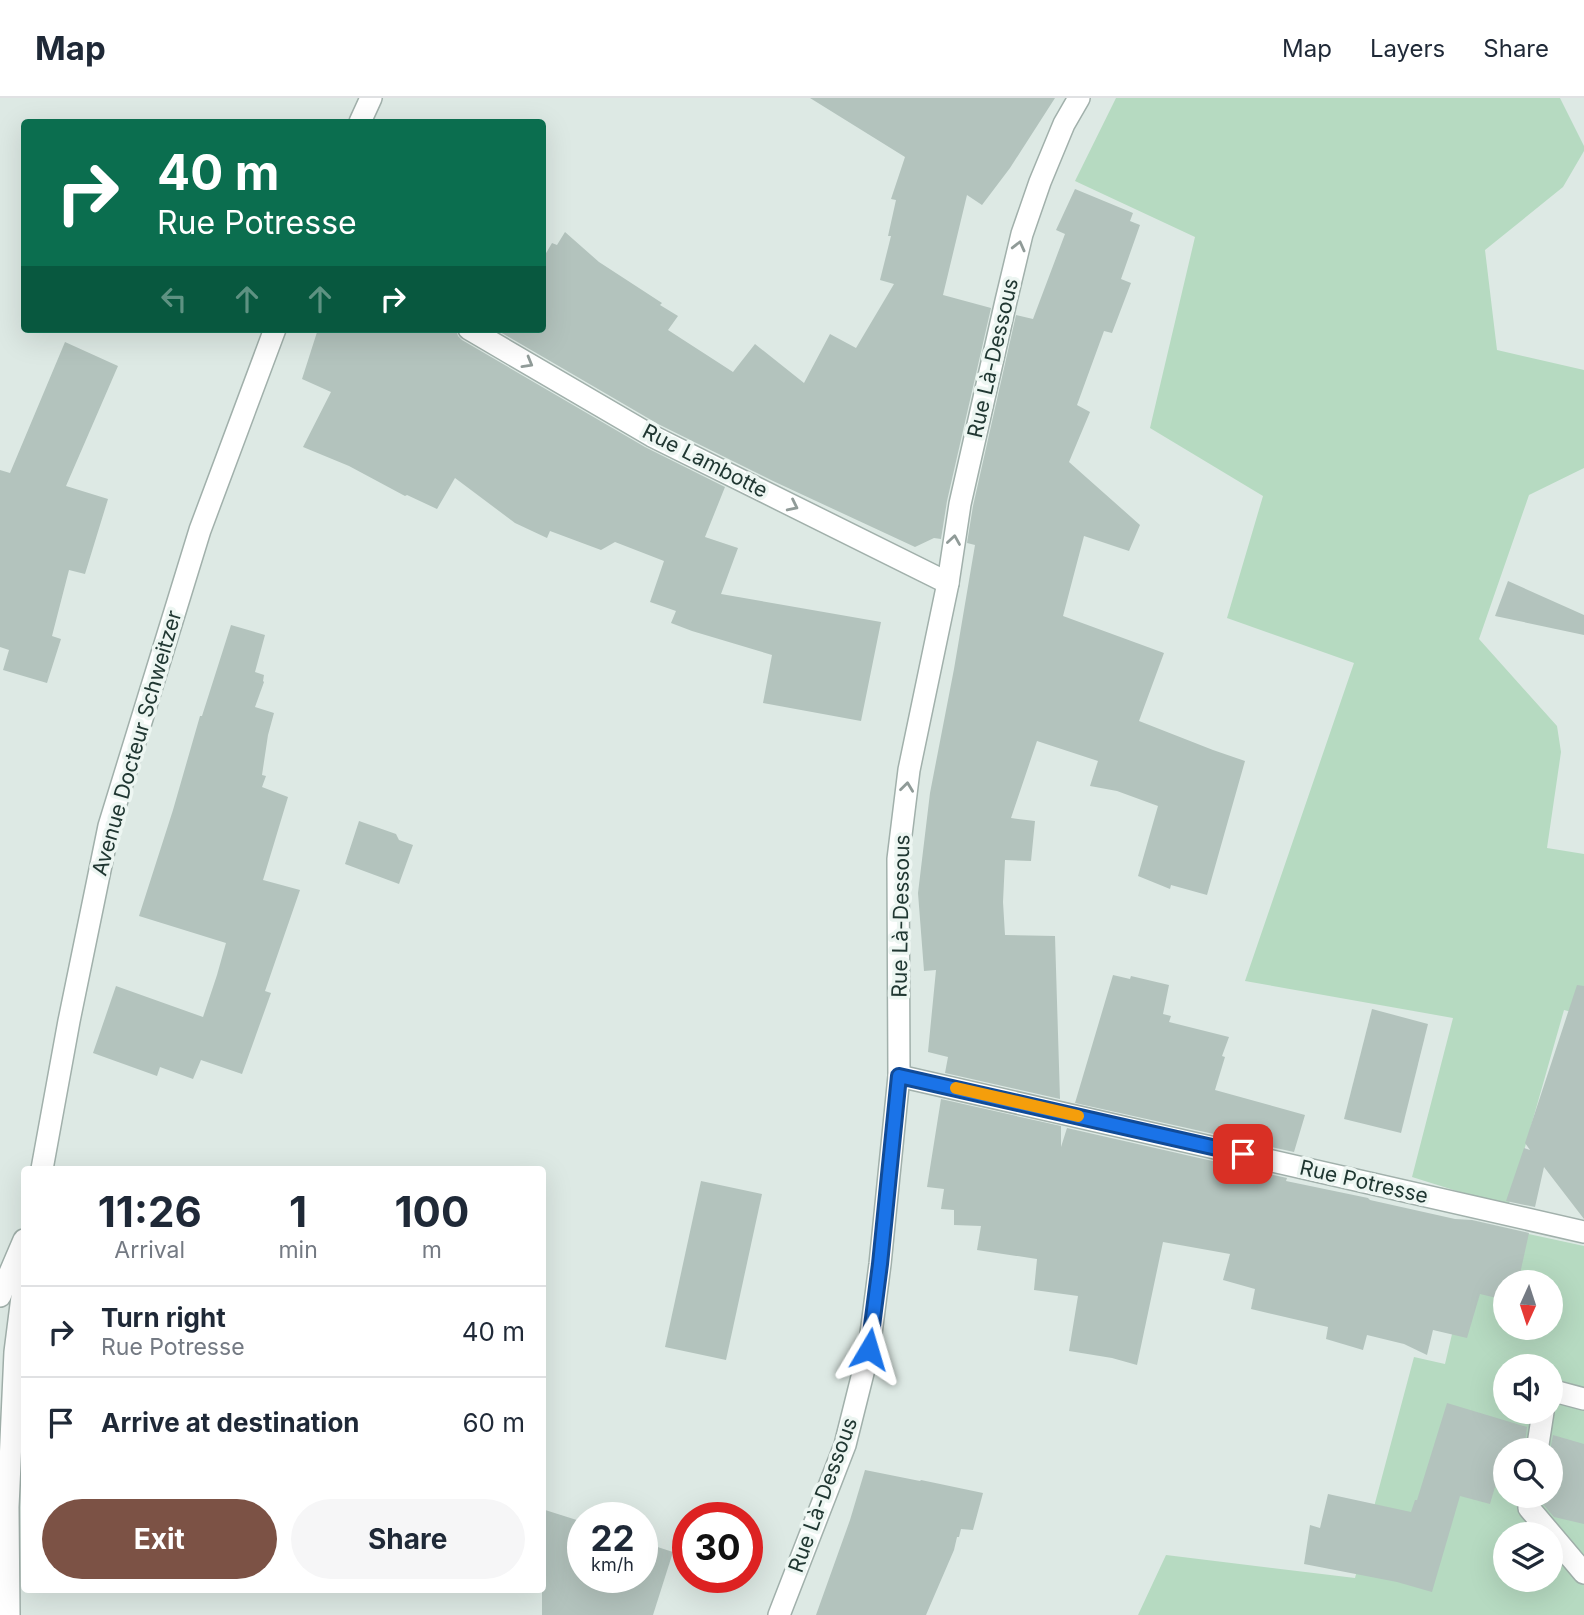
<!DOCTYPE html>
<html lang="en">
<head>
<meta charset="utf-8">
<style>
	:root { --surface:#fff; --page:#f6f6f7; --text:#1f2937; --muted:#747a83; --line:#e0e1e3; --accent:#7c5245 }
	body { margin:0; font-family:Inter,sans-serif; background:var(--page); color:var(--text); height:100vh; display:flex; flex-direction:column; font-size:26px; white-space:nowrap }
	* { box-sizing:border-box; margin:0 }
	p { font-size:23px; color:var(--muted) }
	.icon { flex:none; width:38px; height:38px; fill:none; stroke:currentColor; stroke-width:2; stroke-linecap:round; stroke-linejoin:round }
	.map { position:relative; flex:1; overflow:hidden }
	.details { position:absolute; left:21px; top:1068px; width:525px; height:427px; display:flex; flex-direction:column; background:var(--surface); border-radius:7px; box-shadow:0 7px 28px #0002 }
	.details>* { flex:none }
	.hud { position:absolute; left:21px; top:21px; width:525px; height:214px; border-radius:7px; box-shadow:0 7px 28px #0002; background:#0b6e4f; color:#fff; overflow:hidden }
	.needle { width:46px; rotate:183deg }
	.controls { position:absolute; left:1493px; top:1172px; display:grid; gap:14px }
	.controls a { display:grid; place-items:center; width:70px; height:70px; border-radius:50%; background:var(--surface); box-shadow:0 7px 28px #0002; font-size:35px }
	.speed { position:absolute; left:567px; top:1404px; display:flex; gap:14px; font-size:35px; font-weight:700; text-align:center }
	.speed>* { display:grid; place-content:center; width:91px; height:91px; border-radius:50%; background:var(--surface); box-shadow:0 7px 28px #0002; line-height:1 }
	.speed small { font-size:18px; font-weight:400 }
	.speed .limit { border:10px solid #d22; background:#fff; color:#111 }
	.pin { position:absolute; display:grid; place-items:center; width:60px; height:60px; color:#fff; margin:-30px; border-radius:14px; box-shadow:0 4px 10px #0006 }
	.me { position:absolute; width:77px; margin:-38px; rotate:7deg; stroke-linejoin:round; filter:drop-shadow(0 0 5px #0008) }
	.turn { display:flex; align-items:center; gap:24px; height:147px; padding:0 21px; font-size:32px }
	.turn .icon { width:91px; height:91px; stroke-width:2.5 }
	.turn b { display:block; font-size:49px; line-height:60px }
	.lanes { display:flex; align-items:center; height:66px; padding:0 21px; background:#0003; justify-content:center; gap:35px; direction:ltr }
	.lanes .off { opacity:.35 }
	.eta { display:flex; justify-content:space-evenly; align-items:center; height:119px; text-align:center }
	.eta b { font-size:42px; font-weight:700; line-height:49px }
	.primary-button { display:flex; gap:14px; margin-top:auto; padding:14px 21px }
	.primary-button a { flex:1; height:80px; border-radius:42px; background:var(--accent); color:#fff; font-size:28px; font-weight:700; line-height:80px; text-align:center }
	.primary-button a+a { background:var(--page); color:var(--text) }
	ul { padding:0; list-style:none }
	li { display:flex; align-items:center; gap:21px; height:91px; padding:0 21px; border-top:2px solid var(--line) }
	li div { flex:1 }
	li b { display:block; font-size:26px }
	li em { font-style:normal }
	header { display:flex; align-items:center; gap:42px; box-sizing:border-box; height:98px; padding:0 35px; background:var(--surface); border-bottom:2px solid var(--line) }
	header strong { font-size:33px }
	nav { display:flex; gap:38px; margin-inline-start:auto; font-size:24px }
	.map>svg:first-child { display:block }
	.green { fill:#b6dac1; fill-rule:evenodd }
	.building { fill:#b3c3bd }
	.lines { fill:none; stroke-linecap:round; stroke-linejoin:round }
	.service-casing { stroke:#a1b0ab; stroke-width:24 }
	.minor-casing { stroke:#a1b0ab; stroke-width:24 }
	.tertiary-casing { stroke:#a1b0ab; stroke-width:24 }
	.service { stroke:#fff; stroke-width:21 }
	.minor { stroke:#fff; stroke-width:21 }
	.tertiary { stroke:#fff; stroke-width:21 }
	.oneway { stroke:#909b98 }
	.route-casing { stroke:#114b97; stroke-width:18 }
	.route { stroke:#1a73e8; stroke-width:12 }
	.slow { stroke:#f59e0b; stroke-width:12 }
	.labels { text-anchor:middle; stroke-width:7; stroke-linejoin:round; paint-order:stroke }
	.street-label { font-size:21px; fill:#203732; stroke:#edf6f2 }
</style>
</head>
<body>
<header>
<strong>Map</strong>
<nav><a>Map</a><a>Layers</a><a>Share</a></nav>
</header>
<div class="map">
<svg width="1584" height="1517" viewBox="0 0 1584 1517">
	<rect width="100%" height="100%" fill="#dde9e4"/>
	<!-- green -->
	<g class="green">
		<path d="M 1116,0 L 1560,0 L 1584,48 L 1584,53 L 1563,89 L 1485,152 L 1497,252 L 1584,272 L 1584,370 L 1529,397 L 1479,541 L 1557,628 L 1561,654 L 1547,750 L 1584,756 L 1584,917 L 1564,912 L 1508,1109 L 1412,1079 L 1453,920 L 1245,883 L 1354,565 L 1227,520 L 1263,398 L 1150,330 L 1195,139 L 1075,83 Z"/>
		<path d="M 1478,1125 L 1584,1148 L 1584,1517 L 1138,1517 L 1166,1457 L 1355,1480 L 1414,1259 L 1445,1266 ZM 1505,1185 L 1550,1185 L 1550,1230 L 1505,1230 ZM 1505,1269 L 1550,1269 L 1550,1314 L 1505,1314 ZM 1505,1353 L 1550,1353 L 1550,1398 L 1505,1398 ZM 1505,1437 L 1550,1437 L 1550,1482 L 1505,1482 Z"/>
	</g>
	<!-- building -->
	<g class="building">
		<path d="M 810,0 L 1055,0 L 1010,70 L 982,107 L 967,97 L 943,197 L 991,210 L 947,403 L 941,441 L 934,440 L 915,449 L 773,383 L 658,326 L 495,231 L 542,231 L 542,162 L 552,145 L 557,147 L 565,134 L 599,164 L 662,205 L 660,207 L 678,218 L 668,232 L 733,274 L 755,246 L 804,285 L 830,236 L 856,250 L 894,186 L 880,182 L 891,138 L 888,138 L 896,102 L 891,101 L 905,59 Z"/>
		<path d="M 1075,91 L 1133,115 L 1130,123 L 1140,127 L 1121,181 L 1131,185 L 1112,235 L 1104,233 L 1077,307 L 1090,314 L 1069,364 L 1140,427 L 1129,453 L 1084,438 L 1063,518 L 1164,555 L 1139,623 L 1213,652 L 1245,663 L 1207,797 L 1171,787 L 1170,791 L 1138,778 L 1158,708 L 1117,693 L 1090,688 L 1098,663 L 1037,643 L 1011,720 L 1035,723 L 1031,763 L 1005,762 L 1003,804 L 1005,837 L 1055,838 L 1060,1001 L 945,975 L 948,959 L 928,954 L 936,872 L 924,873 L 918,795 L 930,695 L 954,571 L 975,447 L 967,445 L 973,408 L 1016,217 L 1033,221 L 1065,136 L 1056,132 Z"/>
		<path d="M 318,231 L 456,231 L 458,238 L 462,242 L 645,349 L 725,389 L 705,439 L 738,450 L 721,496 L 881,524 L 861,623 L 763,605 L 772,557 L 692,533 L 671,525 L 676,513 L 650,504 L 664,463 L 615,444 L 601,452 L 550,433 L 547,440 L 515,425 L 455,380 L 437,411 L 407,397 L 405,398 L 349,368 L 303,349 L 331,294 L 302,281 Z"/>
		<path d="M 65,244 L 118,268 L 66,388 L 108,401 L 85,476 L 69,472 L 52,538 L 61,541 L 47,585 L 3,572 L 9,552 L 0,549 L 0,372 L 10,375 Z"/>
		<path d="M 1508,483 L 1584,517 L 1584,537 L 1495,518 Z"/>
		<path d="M 231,527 L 265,537 L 255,574 L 264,577 L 263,583 L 264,584 L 255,609 L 274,615 L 268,637 L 262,677 L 266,678 L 262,689 L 288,699 L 263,782 L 300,792 L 265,893 L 271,895 L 242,976 L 201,962 L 193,981 L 160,969 L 157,978 L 93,955 L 116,888 L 203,919 L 217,877 L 226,845 L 139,818 L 173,712 L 200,618 L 202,618 Z"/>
		<path d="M 359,723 L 396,736 L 399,742 L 413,747 L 399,786 L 345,766 Z"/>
		<path d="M 1113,877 L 1130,881 L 1131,878 L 1169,887 L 1163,916 L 1171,918 L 1169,924 L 1229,939 L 1222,958 L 1225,959 L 1215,992 L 1305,1017 L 1294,1054 L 1075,1005 Z"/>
		<path d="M 1577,887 L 1584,888 L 1584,1121 L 1544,1069 L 1535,1109 L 1506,1103 L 1524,1050 L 1530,1052 L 1525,1045 Z"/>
		<path d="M 1372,911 L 1428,926 L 1401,1035 L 1344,1021 Z"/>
		<path d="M 941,1001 L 1061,1028 L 1061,1049 L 1067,1030 L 1287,1080 L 1286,1083 L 1368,1100 L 1370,1102 L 1455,1121 L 1472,1122 L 1529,1135 L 1518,1185 L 1505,1185 L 1505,1202 L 1480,1196 L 1467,1240 L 1433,1232 L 1427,1257 L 1404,1246 L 1367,1237 L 1363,1252 L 1326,1241 L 1328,1229 L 1251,1211 L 1255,1191 L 1223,1182 L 1230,1156 L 1163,1144 L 1137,1267 L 1112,1260 L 1069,1253 L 1078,1198 L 1034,1192 L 1037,1161 L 977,1152 L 981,1128 L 954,1127 L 954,1112 L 941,1111 L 944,1091 L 927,1089 Z"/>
		<path d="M 701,1083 L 762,1096 L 726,1262 L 665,1249 Z"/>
		<path d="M 1447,1305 L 1527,1329 L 1524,1353 L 1505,1353 L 1505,1394 L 1495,1389 L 1490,1406 L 1460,1398 L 1432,1494 L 1397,1484 L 1304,1466 L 1310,1427 L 1320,1430 L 1328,1396 L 1411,1414 L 1415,1402 L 1417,1402 Z"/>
		<path d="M 1553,1337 L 1584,1346 L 1584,1426 L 1554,1419 L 1543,1406 L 1544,1398 L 1550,1398 L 1550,1353 Z"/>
		<path d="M 865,1372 L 920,1383 L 921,1382 L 983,1395 L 973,1432 L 961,1431 L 959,1439 L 957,1439 L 954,1452 L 926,1517 L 816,1517 L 850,1422 Z"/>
		<path d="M 542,1411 L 583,1424 L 583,1479 L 642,1479 L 642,1444 L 673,1454 L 653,1517 L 542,1517 Z"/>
	</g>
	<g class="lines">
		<defs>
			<g id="service">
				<path d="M 1550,1292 L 1584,1301"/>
				<path d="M 1537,1353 L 1543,1314"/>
				<path d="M 1531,1398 L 1529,1410 L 1584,1475"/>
			</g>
			<g id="minor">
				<path d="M 469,231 L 652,338 L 948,485"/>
				<path d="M 899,978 L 1584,1134"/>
				<path d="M 0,1198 L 24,1142"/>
				<path d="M 779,1517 L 845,1347 L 869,1251 L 880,1166 L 899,978 L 898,761 L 909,672 L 948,485 L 960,406 L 1006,203 L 1022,136 L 1040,84 L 1064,26 L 1079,0"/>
			</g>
			<g id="tertiary">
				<path d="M 360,24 L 371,0"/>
				<path d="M 42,1071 L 69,923 L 109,728 L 200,432 L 275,231"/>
				<path d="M 9,1517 L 8,1409 L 15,1254 L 24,1183"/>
			</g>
		</defs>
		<!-- service casing -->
		<use href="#service" class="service-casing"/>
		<!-- minor casing -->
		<use href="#minor" class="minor-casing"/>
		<!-- tertiary casing -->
		<use href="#tertiary" class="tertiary-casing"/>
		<!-- service -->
		<use href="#service" class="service"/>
		<!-- minor -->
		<use href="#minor" class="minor"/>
		<!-- tertiary -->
		<use href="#tertiary" class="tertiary"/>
	</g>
	<!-- one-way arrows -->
	<defs><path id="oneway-chevron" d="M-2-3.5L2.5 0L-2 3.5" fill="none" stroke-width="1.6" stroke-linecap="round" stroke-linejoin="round" transform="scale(1.75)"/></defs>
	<g class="oneway">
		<use href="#oneway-chevron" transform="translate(1019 148) rotate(-76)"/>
		<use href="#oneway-chevron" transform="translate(528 265) rotate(30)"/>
		<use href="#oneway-chevron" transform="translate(793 408) rotate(26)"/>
		<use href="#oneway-chevron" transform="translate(954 442) rotate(-81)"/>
		<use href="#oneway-chevron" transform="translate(907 689) rotate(-83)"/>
	</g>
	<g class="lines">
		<defs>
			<path id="route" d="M 869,1251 L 880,1166 L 899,978 L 1243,1056"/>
		</defs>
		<!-- route casing -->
		<use href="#route" class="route-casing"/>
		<!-- route -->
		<use href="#route" class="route"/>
		<!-- slow -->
		<path class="slow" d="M 956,990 L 1078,1018"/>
	</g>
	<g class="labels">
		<!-- street labels -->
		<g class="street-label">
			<text transform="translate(993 260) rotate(-77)" y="7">Rue Là-Dessous</text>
			<text transform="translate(705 363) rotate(27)" y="7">Rue Lambotte</text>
			<text transform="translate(137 645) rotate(-74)" y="7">Avenue Docteur Schweitzer</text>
			<text transform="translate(901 818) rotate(-89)" y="7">Rue Là-Dessous</text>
			<text transform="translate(1364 1084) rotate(13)" y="7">Rue Potresse</text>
			<text transform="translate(823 1397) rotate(-70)" y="7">Rue Là-Dessous</text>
		</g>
	</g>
</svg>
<div class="controls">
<a><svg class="needle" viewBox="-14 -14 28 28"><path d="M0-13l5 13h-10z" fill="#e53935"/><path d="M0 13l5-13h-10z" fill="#747a83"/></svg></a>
<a><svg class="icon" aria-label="sound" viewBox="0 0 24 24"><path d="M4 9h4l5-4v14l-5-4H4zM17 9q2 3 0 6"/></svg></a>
<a><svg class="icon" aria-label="search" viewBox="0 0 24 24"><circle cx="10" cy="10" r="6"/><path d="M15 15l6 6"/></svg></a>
<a><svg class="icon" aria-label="layers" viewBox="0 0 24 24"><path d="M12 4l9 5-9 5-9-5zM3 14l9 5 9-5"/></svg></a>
</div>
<div class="speed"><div>22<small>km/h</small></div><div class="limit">30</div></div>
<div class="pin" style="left:1243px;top:1056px;background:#d93025"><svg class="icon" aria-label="arrive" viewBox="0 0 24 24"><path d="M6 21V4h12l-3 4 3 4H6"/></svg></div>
<svg class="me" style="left:869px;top:1251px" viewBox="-20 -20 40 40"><path d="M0-17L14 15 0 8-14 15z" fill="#1a73e8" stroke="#fff" stroke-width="4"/></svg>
<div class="hud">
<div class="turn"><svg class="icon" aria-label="right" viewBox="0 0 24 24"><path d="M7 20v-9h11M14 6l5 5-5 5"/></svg><div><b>40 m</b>Rue Potresse</div></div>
<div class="lanes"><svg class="icon off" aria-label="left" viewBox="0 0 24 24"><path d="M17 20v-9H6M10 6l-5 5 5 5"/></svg><svg class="icon off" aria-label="ahead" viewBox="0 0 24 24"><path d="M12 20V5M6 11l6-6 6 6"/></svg><svg class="icon off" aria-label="ahead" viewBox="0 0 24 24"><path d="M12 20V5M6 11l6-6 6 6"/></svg><svg class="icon" aria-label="right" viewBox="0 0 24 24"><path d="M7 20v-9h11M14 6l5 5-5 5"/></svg></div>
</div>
<section class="details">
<div class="eta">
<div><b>11:26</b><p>Arrival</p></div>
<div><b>1</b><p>min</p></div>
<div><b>100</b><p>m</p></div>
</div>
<ul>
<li><svg class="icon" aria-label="right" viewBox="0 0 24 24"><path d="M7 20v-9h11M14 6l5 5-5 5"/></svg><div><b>Turn right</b><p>Rue Potresse</p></div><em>40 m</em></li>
<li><svg class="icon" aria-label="arrive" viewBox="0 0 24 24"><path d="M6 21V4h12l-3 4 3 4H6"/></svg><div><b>Arrive at destination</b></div><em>60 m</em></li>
</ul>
<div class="primary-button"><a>Exit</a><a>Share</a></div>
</section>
</div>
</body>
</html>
